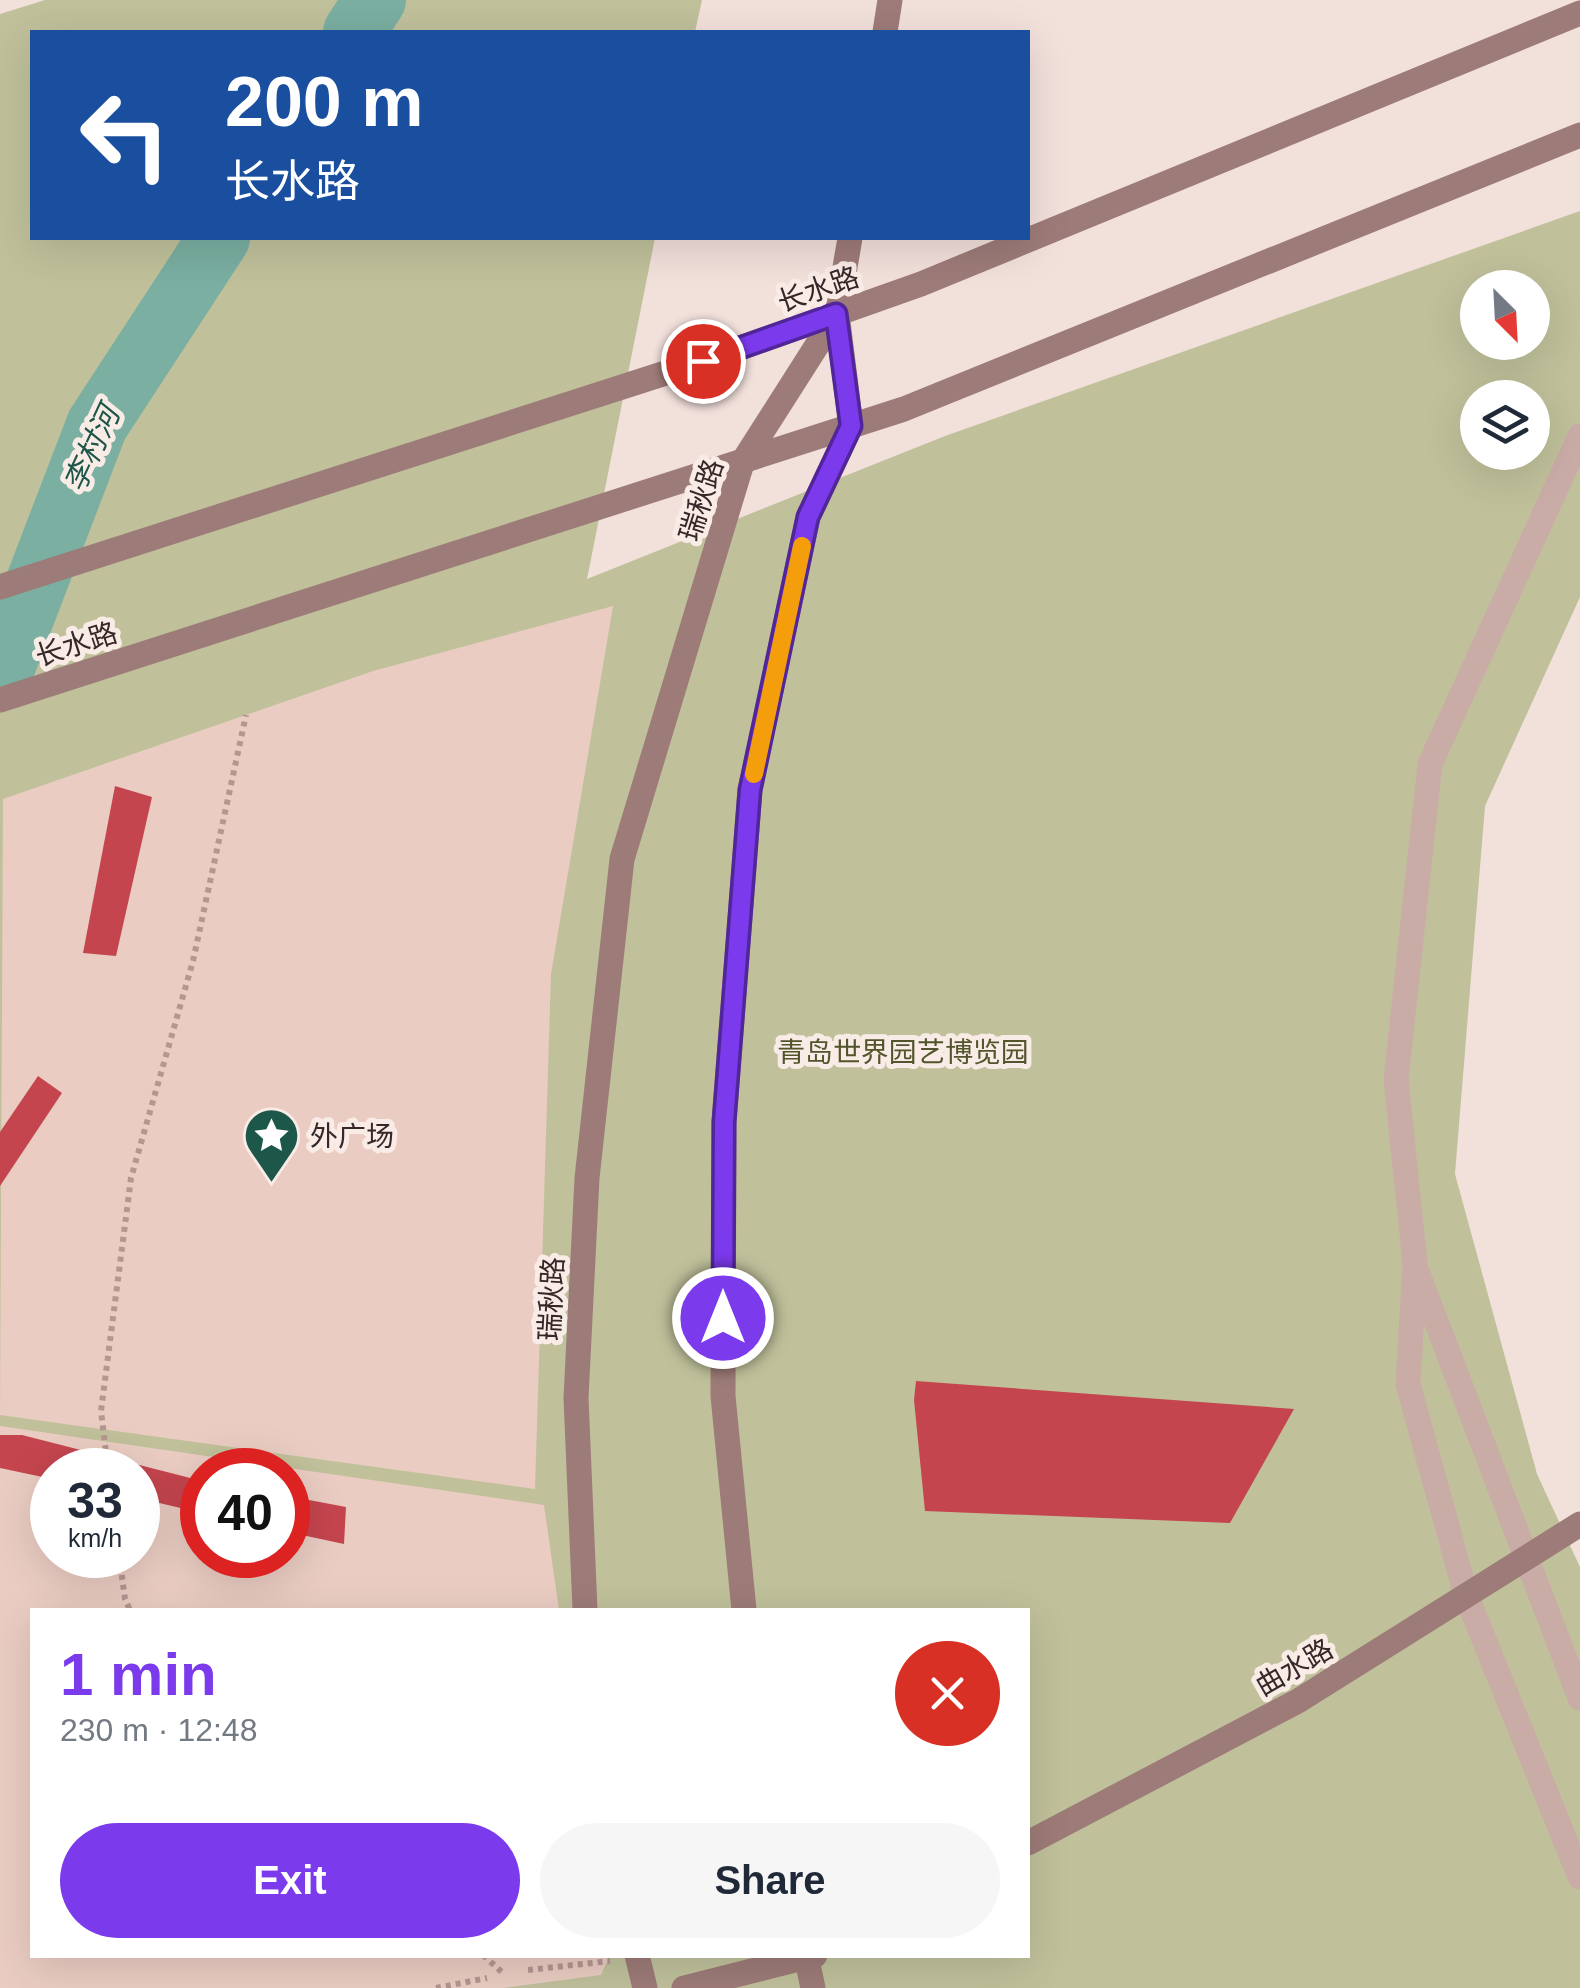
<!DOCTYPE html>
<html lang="en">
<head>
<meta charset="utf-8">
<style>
	:root { --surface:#fff; --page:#f6f6f7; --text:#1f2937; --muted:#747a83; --accent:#7c3aed }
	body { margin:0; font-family:Helvetica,"Noto Sans SC",sans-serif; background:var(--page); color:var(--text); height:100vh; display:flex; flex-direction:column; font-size:38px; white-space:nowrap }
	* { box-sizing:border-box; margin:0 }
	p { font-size:32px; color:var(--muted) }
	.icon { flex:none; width:55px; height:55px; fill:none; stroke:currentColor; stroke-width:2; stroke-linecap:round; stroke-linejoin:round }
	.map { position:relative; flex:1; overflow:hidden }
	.details { position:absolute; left:30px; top:1608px; width:1000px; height:350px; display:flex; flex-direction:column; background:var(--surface); border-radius:0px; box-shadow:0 10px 40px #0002 }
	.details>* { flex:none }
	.top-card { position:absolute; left:30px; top:30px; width:1000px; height:210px; border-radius:0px; box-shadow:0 10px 40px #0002; background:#1a4fa0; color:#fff; overflow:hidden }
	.needle { width:65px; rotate:156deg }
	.buttons { position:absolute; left:1460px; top:270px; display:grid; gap:20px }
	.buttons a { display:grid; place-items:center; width:90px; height:90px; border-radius:50%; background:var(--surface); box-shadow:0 10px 40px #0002; font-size:50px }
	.speed { position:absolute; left:30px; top:1448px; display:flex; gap:20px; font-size:50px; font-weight:700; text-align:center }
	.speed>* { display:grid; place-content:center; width:130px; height:130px; border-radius:50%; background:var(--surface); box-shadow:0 10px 40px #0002; line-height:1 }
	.speed small { font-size:25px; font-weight:400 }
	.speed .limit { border:15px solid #d22; background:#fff; color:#111 }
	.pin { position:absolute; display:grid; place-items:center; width:85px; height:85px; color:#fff; margin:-42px; border:5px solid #fff; border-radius:50%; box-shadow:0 2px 10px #0007 }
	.me { position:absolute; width:110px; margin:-55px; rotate:0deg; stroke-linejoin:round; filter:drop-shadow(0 0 8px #0008) }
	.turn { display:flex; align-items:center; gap:35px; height:210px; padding:0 30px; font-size:45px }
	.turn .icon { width:130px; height:130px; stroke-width:2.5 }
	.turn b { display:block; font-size:70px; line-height:85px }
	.round { display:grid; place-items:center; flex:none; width:105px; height:105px; border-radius:52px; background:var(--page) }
	.head { display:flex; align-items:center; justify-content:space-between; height:170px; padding:0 30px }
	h1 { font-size:60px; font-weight:700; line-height:75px; color:var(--accent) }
	.primary-button { display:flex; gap:20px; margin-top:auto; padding:20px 30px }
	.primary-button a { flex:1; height:115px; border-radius:60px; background:var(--accent); color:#fff; font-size:40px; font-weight:700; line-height:115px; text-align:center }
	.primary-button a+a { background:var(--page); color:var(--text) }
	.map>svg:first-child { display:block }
	.green { fill:#c0c19b; fill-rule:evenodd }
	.plaza { fill:#eaccc2; fill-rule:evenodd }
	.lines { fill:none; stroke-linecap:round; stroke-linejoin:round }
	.river { stroke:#7aafa1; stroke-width:62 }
	.building { fill:#c5454e }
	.path { stroke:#b59691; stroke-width:6; stroke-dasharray:5 5; stroke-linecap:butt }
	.street { stroke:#caaca7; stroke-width:25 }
	.secondary { stroke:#9d7b78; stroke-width:25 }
	.route-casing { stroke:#51269a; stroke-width:25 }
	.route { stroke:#7c3aed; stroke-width:18 }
	.slow { stroke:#f59e0b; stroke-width:18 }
	.labels { text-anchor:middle; stroke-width:10; stroke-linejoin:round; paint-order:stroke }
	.street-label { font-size:28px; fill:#362828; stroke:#f9ece7 }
	.park-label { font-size:28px; fill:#52542b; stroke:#f9ece7 }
	.poi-label { font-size:28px; fill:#362828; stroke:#f9ece7; text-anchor:start }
	.water-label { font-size:30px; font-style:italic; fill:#1d5749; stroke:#f9ece7 }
</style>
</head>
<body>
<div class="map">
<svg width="1580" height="1988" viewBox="0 0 1580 1988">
	<rect width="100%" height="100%" fill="#f2e0db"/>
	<!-- green -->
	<path class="green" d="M 45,0 L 702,0 L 695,32 L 32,32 L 32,238 L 655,238 L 587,579 L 945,436 L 1580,211 L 1580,597 L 1485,806 L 1455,1174 L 1537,1474 L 1580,1567 L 1580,1988 L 0,1988 L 0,14 ZM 1478,288 L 1532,288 L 1532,342 L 1478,342 ZM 1478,398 L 1532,398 L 1532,452 L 1478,452 ZM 52,1470 L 138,1470 L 138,1555 L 52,1555 ZM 202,1470 L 288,1470 L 288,1555 L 202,1555 ZM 32,1610 L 1028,1610 L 1028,1955 L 32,1955 Z"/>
	<!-- plaza -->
	<g class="plaza">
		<path d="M 613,606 L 551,974 L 535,1489 L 0,1415 L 3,799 L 373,671 Z"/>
		<path d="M 0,1426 L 544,1505 L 559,1610 L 32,1610 L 32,1955 L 610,1955 L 601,1975 L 503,1988 L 0,1988 ZM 52,1470 L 138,1470 L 138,1555 L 52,1555 ZM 202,1470 L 288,1470 L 288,1555 L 202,1555 Z"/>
	</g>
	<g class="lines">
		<!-- river -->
		<g class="river">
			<path d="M 354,32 L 375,0"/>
			<path d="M 0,678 L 97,425 L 219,238"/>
		</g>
	</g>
	<!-- building -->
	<g class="building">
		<path d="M 115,786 L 152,797 L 116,956 L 83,953 Z"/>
		<path d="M 38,1076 L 62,1093 L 0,1186 L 0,1132 Z"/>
		<path d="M 916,1381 L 1294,1409 L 1230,1523 L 925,1511 L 914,1400 Z"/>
		<path d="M 0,1435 L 22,1435 L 202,1481 L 202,1513 L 138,1498 L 138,1470 L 52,1470 L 52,1479 L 0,1468 Z"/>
		<path d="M 288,1496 L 346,1507 L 344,1544 L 288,1532 Z"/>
	</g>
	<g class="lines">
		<!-- path -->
		<g class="path">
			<path d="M 108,1470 L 101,1411 L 131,1178 L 193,961 L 246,715"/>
			<path d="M 119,1555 L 125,1599 L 130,1610"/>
			<path d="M 483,1955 L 505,1975"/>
			<path d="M 528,1970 L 610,1961"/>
			<path d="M 436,1988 L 487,1978"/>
		</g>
		<!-- street -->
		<g class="street">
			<path d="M 1580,436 L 1430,764 L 1396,1079 L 1415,1264 L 1408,1384 L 1466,1595 L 1580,1877"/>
			<path d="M 1418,1274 L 1580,1698"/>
		</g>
		<!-- secondary -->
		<g class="secondary">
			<path d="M 885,32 L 890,0"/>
			<path d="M 0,587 L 703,361 L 921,284 L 1580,13"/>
			<path d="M 0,700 L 904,409 L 1580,135"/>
			<path d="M 585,1610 L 576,1398 L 587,1178 L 622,859 L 742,463 L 837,314"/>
			<path d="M 744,1610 L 723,1396 L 724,1121 L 750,790 L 808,517 L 851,426 L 837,314 L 850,238"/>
			<path d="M 1028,1843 L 1298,1701 L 1580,1524"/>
			<path d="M 637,1955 L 645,1988"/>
			<path d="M 806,1955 L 813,1988"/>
			<path d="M 684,1988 L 815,1955"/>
		</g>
	</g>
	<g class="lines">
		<defs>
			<path id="route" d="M 703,361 L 836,314 L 851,426 L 808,517 L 750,790 L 724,1122 L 723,1318"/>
		</defs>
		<!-- route casing -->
		<use href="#route" class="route-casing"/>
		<!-- route -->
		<use href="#route" class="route"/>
		<!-- slow -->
		<path class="slow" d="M 754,774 L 802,546"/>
	</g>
	<!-- icons -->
	<defs>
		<symbol id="sight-pin" viewBox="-11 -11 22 30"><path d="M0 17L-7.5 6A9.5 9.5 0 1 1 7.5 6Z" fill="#1d5749" stroke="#f9ece7"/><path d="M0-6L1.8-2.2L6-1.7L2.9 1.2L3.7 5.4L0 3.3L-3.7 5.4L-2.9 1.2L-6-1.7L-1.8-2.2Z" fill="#fff"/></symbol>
	</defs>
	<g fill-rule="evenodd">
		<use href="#sight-pin" x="240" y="1104" width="63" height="86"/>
	</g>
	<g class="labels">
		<!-- street labels -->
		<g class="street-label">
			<text transform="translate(818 289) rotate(-19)" y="10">长水路</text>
			<text transform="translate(701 500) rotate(-72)" y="10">瑞秋路</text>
			<text transform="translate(76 644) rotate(-18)" y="10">长水路</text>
			<text transform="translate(551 1299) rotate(-87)" y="10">瑞秋路</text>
			<text transform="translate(1294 1667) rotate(-30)" y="10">曲水路</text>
		</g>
		<!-- park labels -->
		<g class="park-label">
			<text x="903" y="1062">青岛世界园艺博览园</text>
		</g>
		<!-- poi labels -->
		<g class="poi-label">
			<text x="310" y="1146">外广场</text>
		</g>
		<!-- water labels -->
		<g class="water-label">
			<text transform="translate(92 449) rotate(-65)" y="10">李村河</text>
		</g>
	</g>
</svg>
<div class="buttons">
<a><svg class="needle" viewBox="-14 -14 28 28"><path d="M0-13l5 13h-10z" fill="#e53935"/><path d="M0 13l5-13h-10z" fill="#747a83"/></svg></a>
<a><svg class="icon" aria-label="layers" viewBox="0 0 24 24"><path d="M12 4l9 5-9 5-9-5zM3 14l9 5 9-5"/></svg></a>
</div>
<div class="speed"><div>33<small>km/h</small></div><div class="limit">40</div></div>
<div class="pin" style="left:703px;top:361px;background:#d93025"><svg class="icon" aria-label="arrive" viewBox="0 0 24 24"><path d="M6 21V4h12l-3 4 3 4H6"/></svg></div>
<svg class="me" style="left:723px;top:1318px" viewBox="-20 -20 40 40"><circle r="17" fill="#7c3aed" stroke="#fff" stroke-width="3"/><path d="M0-11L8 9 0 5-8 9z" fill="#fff"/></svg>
<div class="top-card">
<div class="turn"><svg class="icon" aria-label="left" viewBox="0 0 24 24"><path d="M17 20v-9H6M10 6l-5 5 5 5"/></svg><div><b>200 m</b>长水路</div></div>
</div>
<section class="details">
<div class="head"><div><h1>1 min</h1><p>230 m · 12:48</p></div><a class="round" style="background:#d93025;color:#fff"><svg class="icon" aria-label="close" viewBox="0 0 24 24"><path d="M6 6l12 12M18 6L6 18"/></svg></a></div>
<div class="primary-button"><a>Exit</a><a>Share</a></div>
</section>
</div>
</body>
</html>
